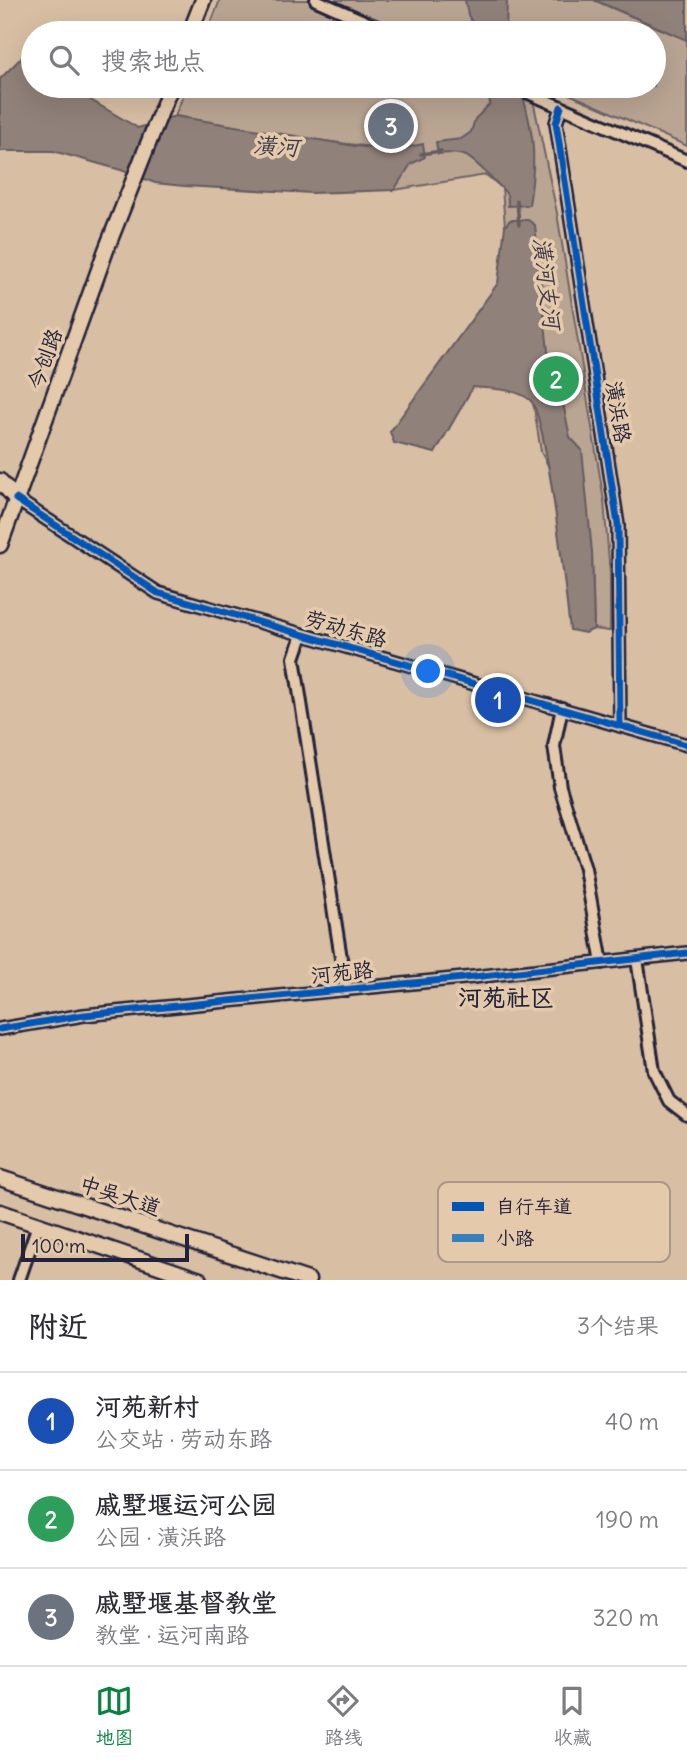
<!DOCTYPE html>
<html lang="zh">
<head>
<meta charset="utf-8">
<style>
	body { margin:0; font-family:Delius,"LXGW WenKai TC",sans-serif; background:#f7f7f7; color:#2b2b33 }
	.scale { position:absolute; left:21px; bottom:18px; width:168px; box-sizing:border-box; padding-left:7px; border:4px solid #22223b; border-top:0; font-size:19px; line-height:24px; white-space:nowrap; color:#22223b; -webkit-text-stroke:5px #e4c9ab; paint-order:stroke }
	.you { position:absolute; left:429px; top:672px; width:24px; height:24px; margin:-18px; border:5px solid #fff; border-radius:50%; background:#1a73e8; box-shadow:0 0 0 10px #1a73e833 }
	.badge { display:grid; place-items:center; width:46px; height:46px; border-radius:50%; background:#0b8043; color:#fff; font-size:23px; font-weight:700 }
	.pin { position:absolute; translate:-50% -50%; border:4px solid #fff; box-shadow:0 2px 7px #0006 }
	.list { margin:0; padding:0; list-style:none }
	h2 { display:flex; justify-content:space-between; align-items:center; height:91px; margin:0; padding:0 28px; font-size:30px }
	h2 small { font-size:23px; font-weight:400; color:#7c7c81 }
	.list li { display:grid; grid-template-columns:46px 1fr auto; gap:21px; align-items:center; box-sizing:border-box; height:98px; padding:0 28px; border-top:2px solid #e1e1e2 }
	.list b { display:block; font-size:26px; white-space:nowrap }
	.list p { margin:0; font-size:23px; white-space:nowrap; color:#7c7c81 }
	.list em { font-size:23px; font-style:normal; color:#7c7c81 }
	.icon { flex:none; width:38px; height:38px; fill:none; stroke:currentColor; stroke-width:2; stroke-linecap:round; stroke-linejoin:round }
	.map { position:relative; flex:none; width:687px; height:1280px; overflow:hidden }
	.search { position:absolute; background:#fff; box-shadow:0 7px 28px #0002; left:21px; right:21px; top:21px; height:77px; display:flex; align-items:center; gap:18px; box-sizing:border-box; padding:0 24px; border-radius:38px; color:#7c7c81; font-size:26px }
	.sheet { height:385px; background:#fff }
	nav { display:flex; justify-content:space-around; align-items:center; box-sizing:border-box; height:98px; border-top:2px solid #e1e1e2; background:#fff; font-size:19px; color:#7c7c81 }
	nav a { display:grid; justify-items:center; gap:4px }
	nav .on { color:#0b8043 }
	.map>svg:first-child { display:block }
</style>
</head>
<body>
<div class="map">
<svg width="687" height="1280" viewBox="0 0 687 1280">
	<rect width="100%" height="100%" fill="#d8bfa4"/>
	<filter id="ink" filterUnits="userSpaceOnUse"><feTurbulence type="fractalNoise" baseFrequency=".0143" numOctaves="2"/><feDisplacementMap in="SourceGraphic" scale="14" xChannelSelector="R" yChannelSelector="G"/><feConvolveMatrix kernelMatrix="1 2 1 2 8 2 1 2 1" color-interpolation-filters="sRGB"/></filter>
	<g filter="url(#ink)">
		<path fill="#baa593" stroke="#6e6467" stroke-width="2" d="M220 0H594L687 40V146L551 86H654V33H207Z
			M187 86H530L557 213 604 501 610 573V631L594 629 592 552 541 452 505 226 502 188 486 175 394 190 396 150 308 139 175 116Z"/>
		<path fill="#90817a" stroke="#645b61" stroke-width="2" d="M465 0H507L506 33H478L468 15Z
			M594 0H687V40Z
			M21 58 33 65V86H67L138 128 175 116 355 146 396 150 423 144 425 157 411 164 394 190 312 193 184 186 155 183 121 170 53 151H0V79Z
			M488 86H520C534 133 537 156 529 205L508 206C508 202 508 198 507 195 505 190 472 158 466 156 458 153 447 153 438 154L436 142 461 139 471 132 475 119 490 104Z
			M510 220H528L535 225 550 371 561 394 570 437 582 450 592 552 594 629 585 633 570 630C566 598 547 413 530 400 516 388 490 389 473 387L435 453 394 443 390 432 498 283 505 226Z"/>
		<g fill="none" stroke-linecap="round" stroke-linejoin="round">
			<path stroke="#645b61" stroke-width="3.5" d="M421 154 441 151
				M517 201 519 225"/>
			<g stroke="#22223b" stroke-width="16">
				<path id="minor" d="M316 0 391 33
					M478 33H480
					M512 86 687 161
					M561 107 556 123 618 525 620 726
					M16 499 158 593 687 745
					M302 635 294 658 346 990
					M562 708 554 746 560 787 585 869 602 963
					M637 959 654 1071 669 1101 687 1115
					M0 1029 84 1015 474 977 687 953
					M19 1280 38 1225"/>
			</g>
			<g stroke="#22223b" stroke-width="19">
				<path id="major" d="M190 33 203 0
					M0 481 16 499
					M0 545 106 250 171 86
					M0 1178 308 1280
					M0 1212 200 1280"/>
			</g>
			<use href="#minor" stroke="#e4c9ab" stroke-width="10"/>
			<use href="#major" stroke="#e4c9ab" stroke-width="14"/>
			<path stroke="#3680bd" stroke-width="5" stroke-dasharray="10 5" stroke-linecap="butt" d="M478 33H480"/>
			<g stroke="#e4c9ab" stroke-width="11">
				<path id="cycleway" d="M561 107 556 123 618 525 620 726
					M16 499 158 593 687 745
					M0 1029 84 1015 474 977 687 953"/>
			</g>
			<use href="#cycleway" stroke="#0057b8" stroke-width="7"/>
		</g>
	</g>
	<g text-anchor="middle" stroke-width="7" stroke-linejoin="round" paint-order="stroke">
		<g font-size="21" fill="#22223b" stroke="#e4c9ab">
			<text transform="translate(45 359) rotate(-70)" y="7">今创路</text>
			<text transform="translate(618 412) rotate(81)" y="7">潢浜路</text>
			<text transform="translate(346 629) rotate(16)" y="7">劳动东路</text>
			<text transform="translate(342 973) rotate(-6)" y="7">河苑路</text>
			<text transform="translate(120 1196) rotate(18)" y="7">中吴大道</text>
		</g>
		<g font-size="23" font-style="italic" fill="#3e3a4b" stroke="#e4c9ab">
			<text transform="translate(276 146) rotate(4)" y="8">潢河</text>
			<text transform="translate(547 283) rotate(83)" y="8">潢河支河</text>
		</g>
		<g font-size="24" font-weight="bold" fill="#22223b" stroke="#e4c9ab">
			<text x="506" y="1006">河苑社区</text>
		</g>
	</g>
	<rect x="438" y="1182" width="232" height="80" rx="10" fill="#e4c9ab" stroke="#aa9789" stroke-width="2"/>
	<rect x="452" y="1202" width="32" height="9" fill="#0057b8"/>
	<rect x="452" y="1234" width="32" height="8" fill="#3680bd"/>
	<g font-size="19" fill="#22223b">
		<text x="496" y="1213">自行车道</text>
		<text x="496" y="1245">小路</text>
	</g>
</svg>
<div class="scale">100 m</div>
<div class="you"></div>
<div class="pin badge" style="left:498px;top:700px;background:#1a4fb4">1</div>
<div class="pin badge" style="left:556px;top:379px;background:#2e9e5b">2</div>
<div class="pin badge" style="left:391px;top:126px;background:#6b7280">3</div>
<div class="search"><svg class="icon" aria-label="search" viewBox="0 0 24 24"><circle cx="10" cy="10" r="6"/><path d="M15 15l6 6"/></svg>搜索地点</div>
</div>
<section class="sheet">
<h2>附近<small>3个结果</small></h2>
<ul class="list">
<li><span class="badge" style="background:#1a4fb4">1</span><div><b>河苑新村</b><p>公交站 · 劳动东路</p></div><em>40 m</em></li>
<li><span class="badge" style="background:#2e9e5b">2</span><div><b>戚墅堰运河公园</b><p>公园 · 潢浜路</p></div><em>190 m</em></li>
<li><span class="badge" style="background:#6b7280">3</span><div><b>戚墅堰基督教堂</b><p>教堂 · 运河南路</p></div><em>320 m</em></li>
</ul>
</section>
<nav>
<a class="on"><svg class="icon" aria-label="map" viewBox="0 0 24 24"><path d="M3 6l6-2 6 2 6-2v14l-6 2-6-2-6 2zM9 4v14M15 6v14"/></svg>地图</a>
<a><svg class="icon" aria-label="directions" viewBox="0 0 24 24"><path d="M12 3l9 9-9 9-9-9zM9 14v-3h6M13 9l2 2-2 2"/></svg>路线</a>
<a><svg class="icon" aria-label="saved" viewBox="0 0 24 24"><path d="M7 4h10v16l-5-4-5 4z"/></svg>收藏</a>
</nav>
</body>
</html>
